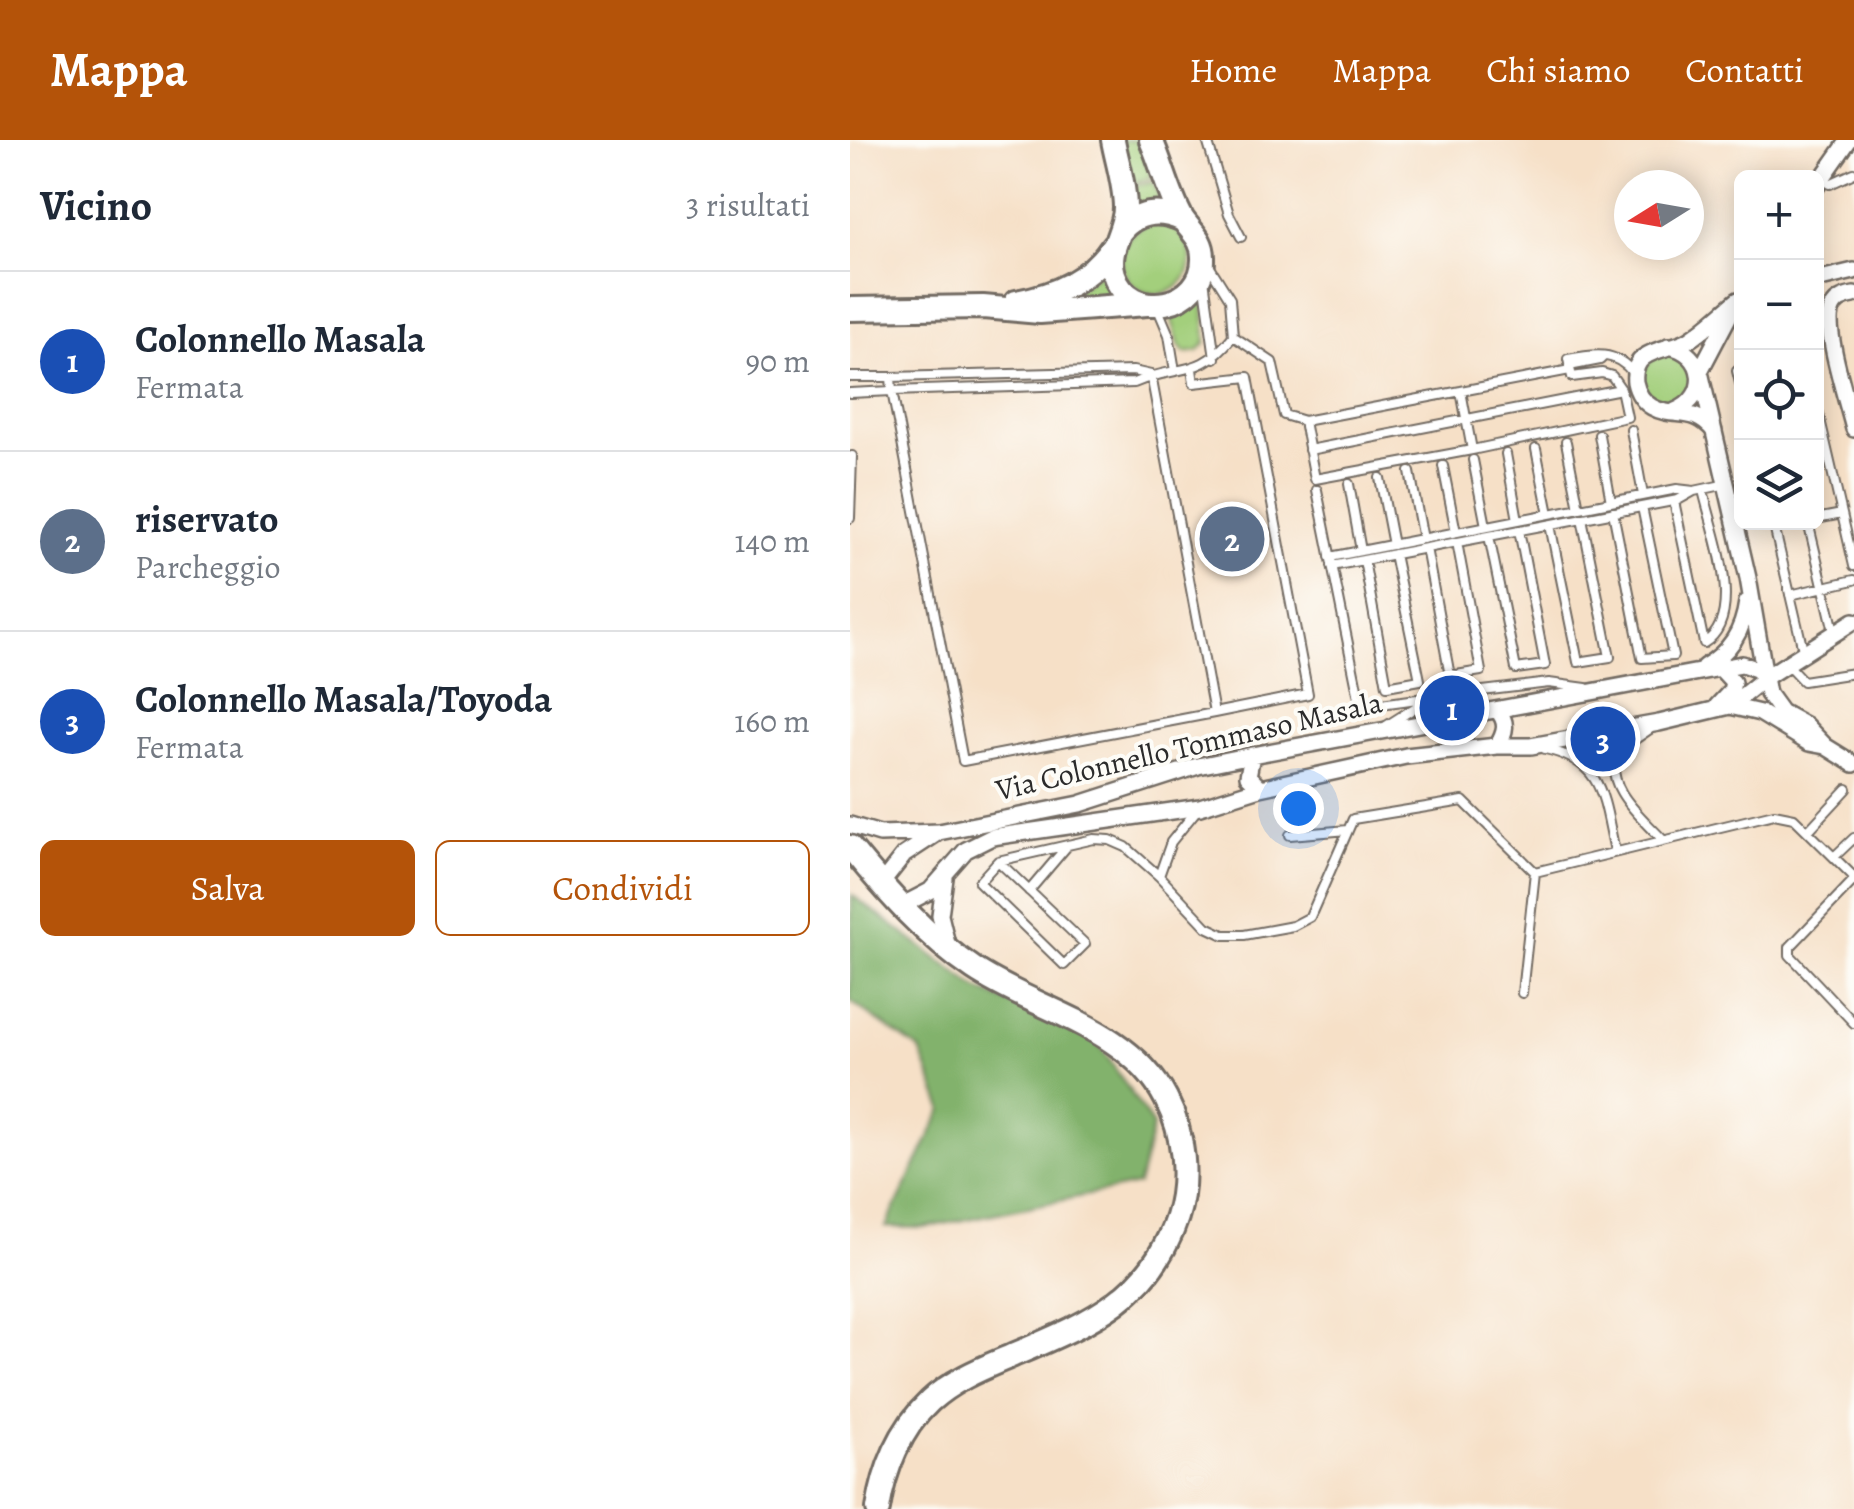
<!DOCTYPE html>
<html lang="it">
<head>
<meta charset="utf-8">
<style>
	body { margin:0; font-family:Alegreya,serif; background:#f2f2f3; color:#1f2937 }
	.controls { position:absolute; right:30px; top:30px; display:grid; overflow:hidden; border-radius:15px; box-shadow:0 5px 25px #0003 }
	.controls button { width:90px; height:90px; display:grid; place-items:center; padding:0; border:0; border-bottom:2px solid #e0e1e3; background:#fff; color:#1f2937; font:50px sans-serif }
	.compass { position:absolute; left:764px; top:30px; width:90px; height:90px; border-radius:50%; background:#fff; box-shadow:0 5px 25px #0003; rotate:259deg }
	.you { position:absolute; left:448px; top:668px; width:35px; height:35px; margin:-25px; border:8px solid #fff; border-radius:50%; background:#1a73e8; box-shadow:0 0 0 15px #1a73e833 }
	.badge { display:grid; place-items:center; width:65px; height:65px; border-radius:50%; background:#b45309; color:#fff; font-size:32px; font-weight:700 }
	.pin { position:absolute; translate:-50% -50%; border:5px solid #fff; box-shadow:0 2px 10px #0006 }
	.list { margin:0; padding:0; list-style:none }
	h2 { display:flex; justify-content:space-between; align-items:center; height:130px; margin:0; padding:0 40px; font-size:42px }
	h2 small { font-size:32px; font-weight:400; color:#747a83 }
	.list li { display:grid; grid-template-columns:65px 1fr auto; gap:30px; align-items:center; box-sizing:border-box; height:180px; padding:0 40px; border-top:2px solid #e0e1e3 }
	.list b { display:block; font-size:38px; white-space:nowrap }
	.list p { margin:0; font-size:32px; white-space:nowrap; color:#747a83 }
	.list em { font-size:32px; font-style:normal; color:#747a83 }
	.actions { display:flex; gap:20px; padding:30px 40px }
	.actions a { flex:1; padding:22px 0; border:2px solid #b45309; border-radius:15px; text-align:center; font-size:35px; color:#b45309 }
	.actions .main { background:#b45309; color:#fff }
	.icon { flex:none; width:55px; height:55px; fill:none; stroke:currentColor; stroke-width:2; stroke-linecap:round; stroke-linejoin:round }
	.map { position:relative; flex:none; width:1004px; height:1369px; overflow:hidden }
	header { display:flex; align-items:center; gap:60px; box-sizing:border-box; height:140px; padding:0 50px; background:#b45309; color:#fff }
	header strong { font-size:48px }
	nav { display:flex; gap:55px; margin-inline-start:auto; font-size:35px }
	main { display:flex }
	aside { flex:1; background:#fff }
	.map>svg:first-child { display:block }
</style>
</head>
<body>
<header>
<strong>Mappa</strong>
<nav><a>Home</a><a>Mappa</a><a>Chi siamo</a><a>Contatti</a></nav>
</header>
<main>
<aside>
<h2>Vicino<small>3 risultati</small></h2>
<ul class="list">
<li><span class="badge" style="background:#1a4fb4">1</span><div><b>Colonnello Masala</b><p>Fermata</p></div><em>90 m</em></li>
<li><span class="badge" style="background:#5c6f8a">2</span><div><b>riservato</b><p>Parcheggio</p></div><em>140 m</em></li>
<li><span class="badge" style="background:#1a4fb4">3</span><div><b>Colonnello Masala/Toyoda</b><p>Fermata</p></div><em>160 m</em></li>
</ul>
<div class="actions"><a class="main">Salva</a><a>Condividi</a></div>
</aside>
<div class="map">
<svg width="1004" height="1369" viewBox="0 0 1004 1369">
	<rect width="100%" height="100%" fill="#fdfcf7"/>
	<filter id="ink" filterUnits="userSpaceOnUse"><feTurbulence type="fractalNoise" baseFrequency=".01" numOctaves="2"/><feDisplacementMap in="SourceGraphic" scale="20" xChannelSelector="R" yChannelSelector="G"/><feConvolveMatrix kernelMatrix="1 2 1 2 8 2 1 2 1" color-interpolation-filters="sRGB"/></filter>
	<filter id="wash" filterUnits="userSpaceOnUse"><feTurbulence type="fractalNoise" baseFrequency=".0048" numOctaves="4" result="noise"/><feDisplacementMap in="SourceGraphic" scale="40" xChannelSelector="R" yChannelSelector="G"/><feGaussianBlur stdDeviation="2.25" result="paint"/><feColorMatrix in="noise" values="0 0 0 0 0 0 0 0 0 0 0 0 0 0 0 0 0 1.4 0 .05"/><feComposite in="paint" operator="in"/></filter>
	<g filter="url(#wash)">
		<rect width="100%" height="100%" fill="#f6e0c7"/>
		<path fill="#a3cf7c" stroke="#677d54" stroke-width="2.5" d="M268 0H289L302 38 277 44Z
			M304 42 312 65 284 69 278 47Z
			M271 119a35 35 0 1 1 70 0a35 35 0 1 1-70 0Z
			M249 133 265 157 214 159Z
			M353 152 356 202 348 211 335 213 329 206 321 176 338 167Z
			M792 239a25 25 0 1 1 50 0a25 25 0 1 1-50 0Z"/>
		<path fill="#82b26c" stroke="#566e4c" stroke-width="2.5" d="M2 755 128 849 247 901 303 986 288 1045 73 1088 36 1087 93 969 70 910 0 861Z"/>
	</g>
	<g filter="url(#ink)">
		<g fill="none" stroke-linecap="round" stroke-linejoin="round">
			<g stroke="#726a62" stroke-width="12">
				<path id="lane" d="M357 0 379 74 391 97
					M973 39 980 44 1004 33
					M354 139 365 218
					M308 169 319 195 325 231
					M383 196 422 222 434 275 454 281
					M719 226 750 220 754 216
					M892 227 887 231 892 251
					M720 230 611 251 622 310 777 277 771 249 762 236 752 233 722 237 718 219C743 214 766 210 783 233
					M301 235 364 573 458 554 398 237 344 243 342 229
					M301 235 283 231 41 237 42 251 284 243C329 223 348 240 383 196L380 159 358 124
					M0 237H41
					M611 251 454 281 465 339 622 310
					M0 253 42 251 113 621 364 573
					M966 262 992 374 966 379
					M781 290 793 355
					M749 295 761 362
					M716 302 729 368
					M686 309 699 374
					M459 310 771 249
					M656 314 668 380
					M623 320 636 386
					M593 326 606 392
					M560 332 573 399
					M530 338 543 405
					M499 344 511 411
					M467 350 510 563 516 566 582 557 536 586
					M824 361 854 503C897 477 862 390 853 350
					M763 372 792 518 823 516 792 367
					M992 374 1004 426
					M0 378 2 316
					M923 382 954 514
					M958 382 984 491
					M700 385 728 522 760 517 732 378
					M924 389 952 382
					M639 396 666 529 695 525 669 390
					M576 408 600 536 631 531 607 402
					M480 417 827 349 844 351
					M514 420 537 546 570 540 544 414
					M482 426 828 360 844 351 877 344
					M940 455 1004 440
					M938 525 953 541 1004 533
					M582 557 699 543 736 548
					M800 589 768 611C751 646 792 677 813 700
					M695 609C755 622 753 659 765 711
					M958 691 997 649
					M440 695 498 690
					M984 717 1004 698
					M148 721 235 804 214 825 129 742 148 721 244 699 260 700 276 707 309 736 357 787 374 795H394L443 786 460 777 503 679 613 661 685 732 924 674 944 678 1004 737
					M309 736 321 702 346 671
					M1004 740 940 807V815L1004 883
					M179 751 218 705
					M672 853 685 732"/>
			</g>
			<g stroke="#726a62" stroke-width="20">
				<path id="street" d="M966 47 999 0
					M966 140 1004 131
					M1004 155C993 157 984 160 981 172 975 194 998 264 1004 289
					M818 206C856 212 861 257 825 271
					M850 231 881 172
					M851 236 898 438 918 554 931 572 955 585 975 606 1004 624
					M864 291C843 265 825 280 802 267 793 262 787 252 785 242 781 206 820 212 840 199 857 188 872 173 888 160
					M854 527C880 512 893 492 897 462
					M867 566 881 551 883 542 869 527
					M880 566 910 573 959 603 975 606
					M647 570C658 582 656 592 647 606
					M402 615 398 636 410 648
					M0 685 30 694 89 692 230 664 348 626 402 615 892 524 906 529 916 537
					M95 738 90 775 98 808
					M31 744 54 715 89 692
					M53 765 80 751 116 710 142 697 350 667 410 648 556 616 647 606H681L809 583 880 566 916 537 1004 481"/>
			</g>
			<g stroke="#726a62" stroke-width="28">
				<path id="secondary" d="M263 0C267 22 275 45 275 68 275 92 256 109 264 134 280 183 355 168 353 117 353 99 341 92 332 78 319 55 312 25 301 0
					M270 92C287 71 309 69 333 80
					M166 162C206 155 240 140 263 105
					M0 169 133 167 190 172 297 164
					M0 707C36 751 76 797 124 829 187 871 279 887 316 959 334 994 339 1039 327 1077 300 1161 233 1185 159 1217 131 1229 103 1240 80 1261 50 1289 34 1330 28 1369"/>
			</g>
			<use href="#lane" stroke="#fff" stroke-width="8"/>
			<use href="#street" stroke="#fff" stroke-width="15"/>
			<use href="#secondary" stroke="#fff" stroke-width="22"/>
		</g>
	</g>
	<g text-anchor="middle" stroke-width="8" stroke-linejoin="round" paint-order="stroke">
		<g font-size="30" fill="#2b2b2b" stroke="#fdfcf7">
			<text transform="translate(339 606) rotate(-13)" y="10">Via Colonnello Tommaso Masala</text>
		</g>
	</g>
</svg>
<div class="controls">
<button>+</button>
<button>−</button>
<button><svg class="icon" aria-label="locate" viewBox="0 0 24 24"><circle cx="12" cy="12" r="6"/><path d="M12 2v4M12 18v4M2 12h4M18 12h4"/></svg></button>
<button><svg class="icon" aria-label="layers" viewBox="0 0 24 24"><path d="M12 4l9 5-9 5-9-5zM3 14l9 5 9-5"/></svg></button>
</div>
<svg class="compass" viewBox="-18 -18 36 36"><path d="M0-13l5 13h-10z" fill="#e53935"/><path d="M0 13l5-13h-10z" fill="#747a83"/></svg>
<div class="you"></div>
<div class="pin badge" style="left:602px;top:568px;background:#1a4fb4">1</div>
<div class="pin badge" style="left:382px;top:399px;background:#5c6f8a">2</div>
<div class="pin badge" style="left:753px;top:599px;background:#1a4fb4">3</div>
</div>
</main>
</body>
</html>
